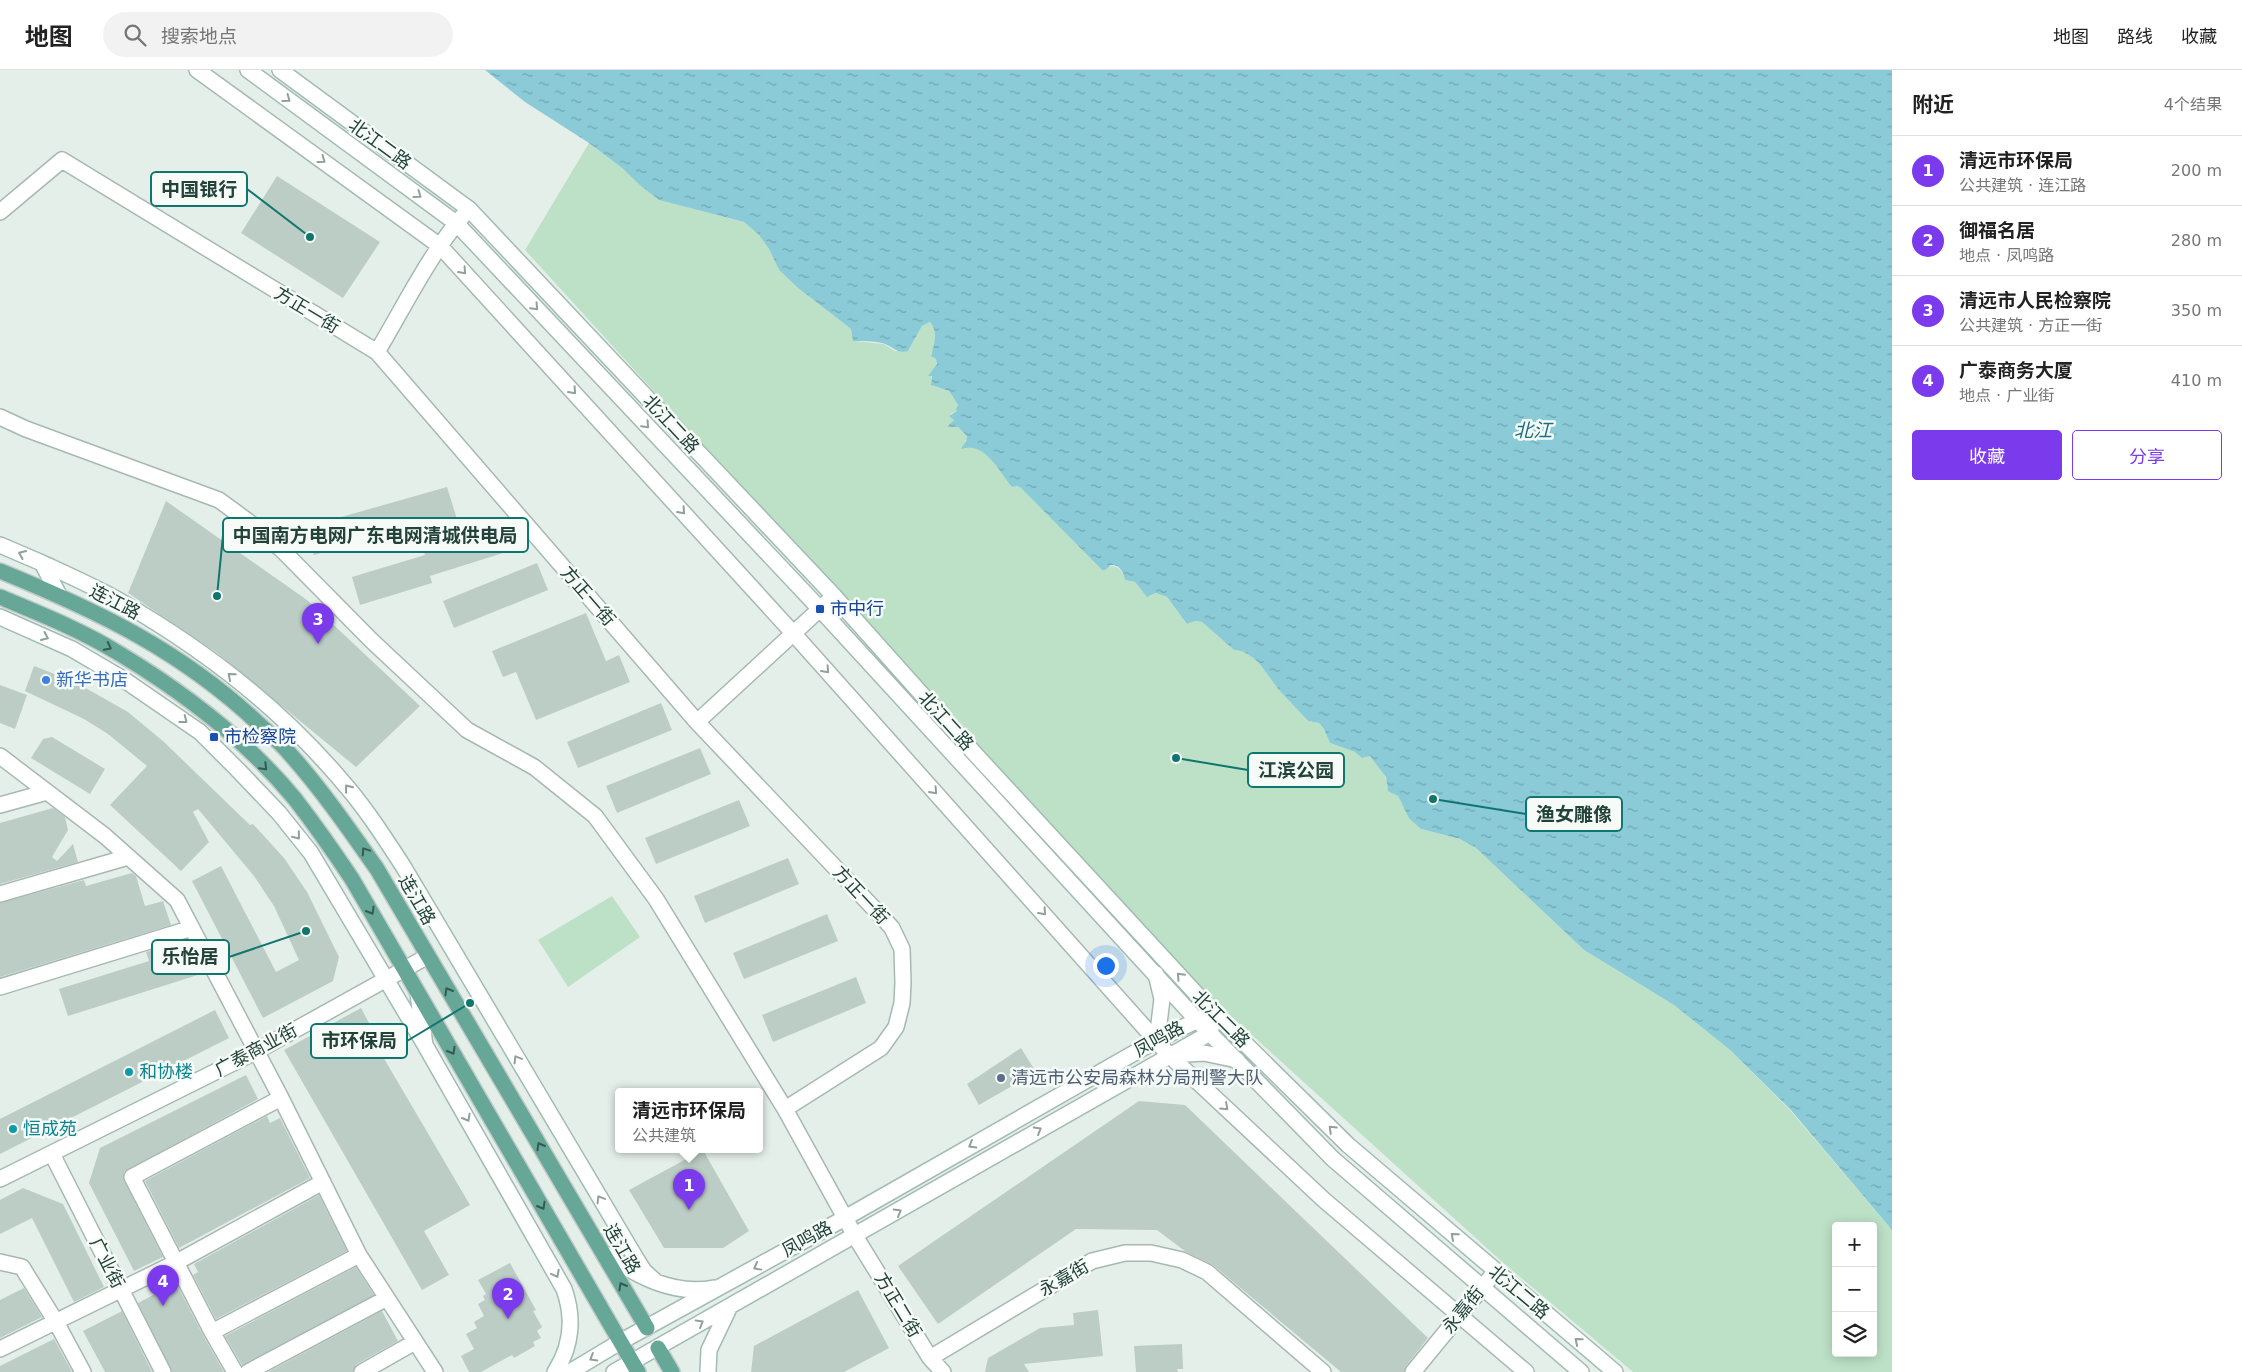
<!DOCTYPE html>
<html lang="zh">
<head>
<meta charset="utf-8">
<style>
	body { margin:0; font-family:"DejaVu Sans","Noto Sans SC",sans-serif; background:#f2f2f2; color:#222 }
	.controls { position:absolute; right:15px; bottom:15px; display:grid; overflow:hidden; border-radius:5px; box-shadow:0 2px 12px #0003 }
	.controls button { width:45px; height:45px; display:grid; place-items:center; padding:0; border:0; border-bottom:1px solid #e0e0e0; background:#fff; color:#222; font:25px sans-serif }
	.you { position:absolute; left:1105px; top:895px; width:18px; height:18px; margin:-12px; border:4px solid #fff; border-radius:50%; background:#1a73e8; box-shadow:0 0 0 8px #1a73e833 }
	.badge { display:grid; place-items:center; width:32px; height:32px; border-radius:50%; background:#7c3aed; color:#fff; font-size:16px; font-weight:700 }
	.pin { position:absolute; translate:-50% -41px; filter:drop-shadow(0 1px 2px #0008) }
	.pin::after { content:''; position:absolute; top:26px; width:18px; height:15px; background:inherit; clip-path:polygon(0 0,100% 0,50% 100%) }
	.popup { position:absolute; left:615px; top:1018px; width:148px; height:65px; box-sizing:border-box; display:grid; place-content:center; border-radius:5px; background:#fff; filter:drop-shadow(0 1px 4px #0005); font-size:16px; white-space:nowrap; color:#767676 }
	.popup b { font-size:19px; color:#222 }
	.popup::after { content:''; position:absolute; left:50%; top:100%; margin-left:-10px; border:10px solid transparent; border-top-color:#fff }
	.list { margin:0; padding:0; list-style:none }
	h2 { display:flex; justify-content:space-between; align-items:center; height:65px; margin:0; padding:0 20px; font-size:21px }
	h2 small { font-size:16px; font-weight:400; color:#767676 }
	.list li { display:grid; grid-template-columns:32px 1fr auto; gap:15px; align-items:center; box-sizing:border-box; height:70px; padding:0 20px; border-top:1px solid #e0e0e0 }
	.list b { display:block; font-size:19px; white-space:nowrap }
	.list p { margin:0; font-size:16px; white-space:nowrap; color:#767676 }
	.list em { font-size:16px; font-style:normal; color:#767676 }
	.actions { display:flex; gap:10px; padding:15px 20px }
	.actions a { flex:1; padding:11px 0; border:1px solid #7c3aed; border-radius:5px; text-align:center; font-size:18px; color:#7c3aed }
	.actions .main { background:#7c3aed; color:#fff }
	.icon { flex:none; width:28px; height:28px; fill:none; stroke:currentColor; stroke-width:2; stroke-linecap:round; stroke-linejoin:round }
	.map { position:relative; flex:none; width:1892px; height:1302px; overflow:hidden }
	header { display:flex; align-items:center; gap:30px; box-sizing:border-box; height:70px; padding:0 25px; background:#fff; border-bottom:1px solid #e0e0e0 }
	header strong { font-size:24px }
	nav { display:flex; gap:28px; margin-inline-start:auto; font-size:18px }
	.search { width:350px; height:45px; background:#f2f2f2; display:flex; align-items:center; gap:12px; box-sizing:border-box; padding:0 18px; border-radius:28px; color:#767676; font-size:19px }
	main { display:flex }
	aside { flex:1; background:#fff }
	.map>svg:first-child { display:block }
</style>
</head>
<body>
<header>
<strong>地图</strong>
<div class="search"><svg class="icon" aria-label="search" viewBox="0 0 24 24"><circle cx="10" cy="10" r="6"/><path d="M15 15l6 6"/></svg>搜索地点</div>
<nav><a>地图</a><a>路线</a><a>收藏</a></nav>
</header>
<main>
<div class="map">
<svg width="1892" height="1302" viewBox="0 0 1892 1302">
	<defs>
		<pattern id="water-ripples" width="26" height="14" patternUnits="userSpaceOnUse" patternTransform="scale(1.25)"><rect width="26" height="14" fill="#8acbd7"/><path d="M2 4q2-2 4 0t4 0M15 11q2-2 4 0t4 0" fill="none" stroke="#70a6af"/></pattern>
	</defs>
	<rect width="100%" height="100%" fill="#e5efea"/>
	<path fill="#bce1c6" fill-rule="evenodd" d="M589 73 622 98 659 130 744 152 759 165 769 179 779 200 798 218 851 259 854 271 884 274 895 281H908L922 256 930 252C938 261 936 273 931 284L937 290C937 300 927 306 933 316L949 321 958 335 957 341 950 344 954 350 948 357H958L967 366 963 378C987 373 999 401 1012 417L1017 416 1021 418 1102 500C1115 492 1121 497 1125 510L1135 512 1142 521 1150 526 1156 523 1167 527 1187 554 1195 551 1202 552 1234 580 1242 581 1252 587 1259 593 1278 619 1308 651 1319 653 1324 659 1330 673 1355 682 1362 688 1370 686C1379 694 1388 705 1387 718L1398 726 1402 734 1421 759 1460 769 1476 778 1584 880 1674 935 1730 980 1789 1039 1892 1160V1302H1633L1500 1190 1190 909 525 180ZM1836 1156H1873V1283H1836Z
		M612 826 640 867 568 917 538 870Z"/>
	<path fill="url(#water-ripples)" d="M485 0H1892V1160L1790 1039 1730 980 1674 935 1584 880 1476 778 1460 769 1421 759 1409 748 1398 726 1388 721 1386 707 1370 686 1362 688 1355 682 1330 673 1324 659 1319 653 1308 651 1278 619 1259 593 1252 587 1242 581 1234 580 1202 552 1195 551 1187 554 1167 527 1156 523 1147 527 1135 512 1125 510C1123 503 1121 495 1111 495L1105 500H1102L1021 418 1017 416 1012 417C999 402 986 371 961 379L966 371 967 366 958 357H947L954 350 949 346 957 341 956 339 958 335 949 321 931 315 932 306H928L937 294 936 289 931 286C934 274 939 263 930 252L922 256 908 281C896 284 893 276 882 273 873 271 863 271 853 271L851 259 798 218 779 200 769 179 759 165 744 152 659 130 641 116 622 98 589 73 525 32Z"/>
	<path fill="#bccdc6" d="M277 106 380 172 343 228 241 163Z
		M447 417 462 465 494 455 503 483 430 506 432 513 360 535 352 507 425 485 416 456 314 485 306 457Z
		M166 431 307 530 420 636 356 697 216 582 128 523Z
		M537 493 548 520 454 558 443 531Z
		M586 543 606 591 619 585 630 612 536 650 516 602 503 607 492 581Z
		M34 596 75 612 128 642 164 672 250 755 253 754 284 788 307 822 339 887 333 911 263 948 192 811 221 796 276 902 299 890 274 836 254 806 198 739 193 742 209 772 181 801 110 735 147 696 108 664 84 649 25 621Z
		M0 615 27 625 15 659 0 653Z
		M661 633 672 660 578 698 567 672Z
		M52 667 105 699 90 724 31 688 43 669Z
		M700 678 711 704 617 743 606 716Z
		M739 730 750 756 656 794 645 768Z
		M53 738 65 747 68 760 52 787 57 791 73 774 78 792 0 814V753Z
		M788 788 799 814 705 853 694 826Z
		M132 803 136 806 145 836 163 831 171 855 0 907V833L84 810 86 816Z
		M827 844 838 871 744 909 733 883Z
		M176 873 179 881 191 877 201 904 68 946 59 919 149 891 146 882Z
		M856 907 866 933 773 972 762 945Z
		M361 938 376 966 372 968 470 1135 424 1161 449 1205 422 1220 284 980Z
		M215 940 229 968 0 1084V1049Z
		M1021 978 1036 1002 979 1035 967 1014Z
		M246 1005 258 1029 124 1102V1111L163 1187 134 1201 89 1113 100 1078Z
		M1139 1031 1185 1035 1428 1268 1406 1296 1404 1302H1341L1213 1195 1186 1182 1157 1160 1076 1159 938 1254 898 1196Z
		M267 1046 270 1053 280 1048 310 1108 179 1178 145 1111Z
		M703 1080 749 1161 723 1178H664L629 1120Z
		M23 1118 63 1134 104 1217 74 1232 32 1148 0 1164V1130Z
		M319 1125 347 1181 216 1249 193 1205 198 1202 194 1194Z
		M510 1193 536 1240 533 1241 542 1257 537 1261 541 1268 533 1272 535 1276 514 1288 512 1285 481 1302H469L461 1286 474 1279 466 1264 477 1258 474 1252 484 1246 478 1234 485 1230 483 1226 486 1224 478 1210Z
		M356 1197 374 1225 242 1295 225 1266Z
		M176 1213 204 1267 224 1302H172L138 1233Z
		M24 1218 42 1247 0 1268V1230Z
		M858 1220 889 1278 844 1302H751L754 1276Z
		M1098 1240 1103 1286 1024 1294 1029 1302H985L988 1288 1040 1258 1074 1255 1073 1243Z
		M122 1241 152 1302H105L83 1261Z
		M382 1241 398 1271 357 1294 353 1302H268Z
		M54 1269 72 1302H0V1296Z
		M1182 1274 1183 1299H1177L1178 1302H1136L1134 1276Z"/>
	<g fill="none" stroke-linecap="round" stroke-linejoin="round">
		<g stroke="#a7b8b2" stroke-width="18">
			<path id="minor" d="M197 0 440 176 793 563
				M0 142 62 90 377 282 697 652 883 848 892 858 902 879 903 913 902 933 896 957 881 978 785 1039
				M377 282C404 237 433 177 469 139
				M0 347 26 359 219 430 249 452 282 480 372 571 467 660 534 697 595 746 656 829 785 1039 855 1166 930 1288 943 1302
				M697 652 834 526
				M0 686 105 766 177 830 281 1028 359 1185 435 1302
				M0 735 47 722
				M0 824 128 787
				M0 917 192 858
				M281 1028 132 1107 212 1262 359 1185
				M52 1084 163 1302
				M0 1109 257 981 428 886
				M0 1192 22 1197 56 1252 83 1302
				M212 1262 235 1302
				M0 1279 175 1193 323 1112
				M930 1288 1092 1191 1125 1183H1151L1182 1190 1207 1202 1323 1302
				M248 1302 387 1228
				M362 1302 415 1272
				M1413 1302 1495 1202"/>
		</g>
		<g stroke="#a7b8b2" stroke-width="18">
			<path id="tertiary" d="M793 563 1169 985 1324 1130 1526 1302
				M1156 904 1162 929 1157 970
				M1170 985 1204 983 1237 990"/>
		</g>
		<g stroke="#a2bbb3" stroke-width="18">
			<path id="secondary" d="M248 0 456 153 820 539 1196 949 1333 1089 1581 1302
				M280 0 469 139 834 526 976 685 1214 943 1348 1075 1615 1302
				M0 475 42 493 59 525
				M42 493C68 505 95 517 120 531 202 578 280 638 341 710 365 737 384 767 403 796L637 1190 644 1201 656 1212
				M0 547 72 579 123 609 200 662 237 699 279 743 311 783 425 975
				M418 924 425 975 564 1219C574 1247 572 1276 555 1302
				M603 1183C636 1205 672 1226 714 1218
				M570 1302 620 1272 845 1148 1157 970 1206 946
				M614 1302 1210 963 1212 955
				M708 1302 709 1280 730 1236"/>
		</g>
		<g stroke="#c1cac8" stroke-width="18">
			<path id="primary" d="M0 501C98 541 182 581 260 655 270 664 281 673 290 684 322 720 349 759 377 799L647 1258
				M0 527C41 544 83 561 120 584 183 622 248 672 295 729 315 755 334 782 352 809L638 1302
				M658 1278 672 1302"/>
		</g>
		<use href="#minor" stroke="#fff" stroke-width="15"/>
		<use href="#tertiary" stroke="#fff" stroke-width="15"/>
		<use href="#secondary" stroke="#fff" stroke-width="15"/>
		<use href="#primary" stroke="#66a797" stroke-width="15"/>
	</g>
	<defs><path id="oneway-chevron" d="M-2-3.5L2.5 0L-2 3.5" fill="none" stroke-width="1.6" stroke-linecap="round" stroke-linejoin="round" transform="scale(1.25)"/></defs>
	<g stroke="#90a09c">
		<use href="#oneway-chevron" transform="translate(287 29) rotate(36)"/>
		<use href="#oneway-chevron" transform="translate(322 90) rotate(36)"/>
		<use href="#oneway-chevron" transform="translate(418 125) rotate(36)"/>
		<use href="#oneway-chevron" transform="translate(463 201) rotate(48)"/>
		<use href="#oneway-chevron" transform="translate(535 237) rotate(47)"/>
		<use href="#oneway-chevron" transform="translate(573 321) rotate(48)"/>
		<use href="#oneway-chevron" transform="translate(646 355) rotate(47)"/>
		<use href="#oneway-chevron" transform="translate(682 441) rotate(48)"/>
		<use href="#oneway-chevron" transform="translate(22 484) rotate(-156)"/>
		<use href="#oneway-chevron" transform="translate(45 567) rotate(24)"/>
		<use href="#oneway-chevron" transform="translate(826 600) rotate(48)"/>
		<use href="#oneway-chevron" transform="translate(231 606) rotate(-140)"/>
		<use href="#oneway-chevron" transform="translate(184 650) rotate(37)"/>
		<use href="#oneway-chevron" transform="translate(348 718) rotate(-128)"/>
		<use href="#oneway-chevron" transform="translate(934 721) rotate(48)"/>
		<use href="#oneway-chevron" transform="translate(297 766) rotate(51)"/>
		<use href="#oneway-chevron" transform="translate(1043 842) rotate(48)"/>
		<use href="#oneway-chevron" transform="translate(1180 906) rotate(-133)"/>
		<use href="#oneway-chevron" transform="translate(517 989) rotate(-121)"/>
		<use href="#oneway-chevron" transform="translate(1225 1037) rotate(43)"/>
		<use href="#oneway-chevron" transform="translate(467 1048) rotate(60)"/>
		<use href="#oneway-chevron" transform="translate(1332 1059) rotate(-136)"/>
		<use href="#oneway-chevron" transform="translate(1038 1060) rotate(-30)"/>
		<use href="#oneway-chevron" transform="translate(972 1075) rotate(150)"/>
		<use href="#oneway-chevron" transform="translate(600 1129) rotate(-121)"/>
		<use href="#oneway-chevron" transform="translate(898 1142) rotate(-30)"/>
		<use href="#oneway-chevron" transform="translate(1454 1166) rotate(-139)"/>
		<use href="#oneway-chevron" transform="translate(757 1197) rotate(151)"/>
		<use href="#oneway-chevron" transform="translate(556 1204) rotate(62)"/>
		<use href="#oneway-chevron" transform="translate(700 1253) rotate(-30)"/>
		<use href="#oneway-chevron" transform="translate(1578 1271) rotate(-140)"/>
		<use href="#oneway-chevron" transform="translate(593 1288) rotate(149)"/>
	</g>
	<g stroke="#335b51">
		<use href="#oneway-chevron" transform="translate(108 577) rotate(27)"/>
		<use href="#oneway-chevron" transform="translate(264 697) rotate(45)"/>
		<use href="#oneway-chevron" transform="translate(365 781) rotate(-124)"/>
		<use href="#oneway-chevron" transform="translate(371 841) rotate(60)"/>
		<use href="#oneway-chevron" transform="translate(448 921) rotate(-120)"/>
		<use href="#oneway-chevron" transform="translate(452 981) rotate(60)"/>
		<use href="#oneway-chevron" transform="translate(540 1076) rotate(-120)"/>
		<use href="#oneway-chevron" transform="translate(542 1136) rotate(60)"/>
		<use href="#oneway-chevron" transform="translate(622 1216) rotate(-120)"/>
	</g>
	<g fill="#1a4fb4" stroke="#f6fbf8" stroke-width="2">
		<rect x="815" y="534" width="10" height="10" rx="2.5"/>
		<rect x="209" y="662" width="10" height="10" rx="2.5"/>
	</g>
	<circle fill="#3f7fe0" stroke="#f6fbf8" stroke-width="2" cx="46" cy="610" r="5"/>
	<g fill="#0f9aa8" stroke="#f6fbf8" stroke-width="2">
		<circle cx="129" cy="1002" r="5"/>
		<circle cx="13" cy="1059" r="5"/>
	</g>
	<circle fill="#5c6f8a" stroke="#f6fbf8" stroke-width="2" cx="1001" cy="1008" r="5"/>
	<g text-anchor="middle" stroke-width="5" stroke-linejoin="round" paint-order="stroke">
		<g font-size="18" fill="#22423a" stroke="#f6fbf8">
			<text transform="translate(380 74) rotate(36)" y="6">北江二路</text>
			<text transform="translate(307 240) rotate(31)" y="6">方正一街</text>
			<text transform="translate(671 354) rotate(47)" y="6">北江二路</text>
			<text transform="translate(588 526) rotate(49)" y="6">方正一街</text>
			<text transform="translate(115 532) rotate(27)" y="6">连江路</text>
			<text transform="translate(946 651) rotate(48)" y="6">北江二路</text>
			<text transform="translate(861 825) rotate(47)" y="6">方正一街</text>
			<text transform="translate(417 830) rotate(60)" y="6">连江路</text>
			<text transform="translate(1221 949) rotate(45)" y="6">北江二路</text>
			<text transform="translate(1159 969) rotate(-29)" y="6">凤鸣路</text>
			<text transform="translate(256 980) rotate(-28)" y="6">广泰商业街</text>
			<text transform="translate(807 1169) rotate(-29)" y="6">凤鸣路</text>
			<text transform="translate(622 1179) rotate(60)" y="6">连江路</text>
			<text transform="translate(107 1193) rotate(63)" y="6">广业街</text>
			<text transform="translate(1064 1208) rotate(-30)" y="6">永嘉街</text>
			<text transform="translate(1519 1222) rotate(40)" y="6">北江二路</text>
			<text transform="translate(898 1235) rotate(59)" y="6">方正二街</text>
			<text transform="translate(1463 1240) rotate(-51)" y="6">永嘉街</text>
		</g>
		<g font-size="18" fill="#164399" stroke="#f6fbf8" text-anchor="start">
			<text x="830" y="545">市中行</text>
			<text x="224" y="673">市检察院</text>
		</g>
		<g font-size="18" fill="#366cbe" stroke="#f6fbf8" text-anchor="start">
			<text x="56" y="616">新华书店</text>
		</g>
		<g font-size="18" fill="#0d838f" stroke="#f6fbf8" text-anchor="start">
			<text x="139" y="1008">和协楼</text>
			<text x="23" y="1065">恒成苑</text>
		</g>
		<g font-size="18" fill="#4e5e75" stroke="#f6fbf8" text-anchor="start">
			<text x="1011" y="1014">清远市公安局森林分局刑警大队</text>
		</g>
		<g font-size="19" font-style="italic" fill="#177183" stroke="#f6fbf8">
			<text x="1533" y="367">北江</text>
		</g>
	</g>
	<path fill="none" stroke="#0f766e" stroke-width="2" d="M310 167L247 119M217 526L223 465M1176 688L1248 700M1433 729L1526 744M306 861L229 887M470 933L407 971"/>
	<g fill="#0f766e" stroke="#f6fbf8" stroke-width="2">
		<circle cx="310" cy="167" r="5"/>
		<circle cx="217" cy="526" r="5"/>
		<circle cx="1176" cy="688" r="5"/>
		<circle cx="1433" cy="729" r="5"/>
		<circle cx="306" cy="861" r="5"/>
		<circle cx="470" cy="933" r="5"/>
	</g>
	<g fill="#f6fbf8" stroke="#0f766e" stroke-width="2">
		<rect x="151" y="102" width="96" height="34" rx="5"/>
		<rect x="223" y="448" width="305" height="34" rx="5"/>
		<rect x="1248" y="683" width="96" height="34" rx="5"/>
		<rect x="1526" y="727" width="96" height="34" rx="5"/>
		<rect x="152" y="870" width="77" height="34" rx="5"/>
		<rect x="311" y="954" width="96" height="34" rx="5"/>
	</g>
	<g font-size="19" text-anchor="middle" font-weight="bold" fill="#22423a">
		<text x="199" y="126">中国银行</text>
		<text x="375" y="472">中国南方电网广东电网清城供电局</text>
		<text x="1296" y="707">江滨公园</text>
		<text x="1574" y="751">渔女雕像</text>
		<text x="190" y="893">乐怡居</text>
		<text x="359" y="977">市环保局</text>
	</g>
</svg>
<div class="controls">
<button>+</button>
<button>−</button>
<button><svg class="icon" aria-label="layers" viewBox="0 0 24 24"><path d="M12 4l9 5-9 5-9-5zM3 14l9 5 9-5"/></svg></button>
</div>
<div class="you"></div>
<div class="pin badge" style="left:689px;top:1140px">1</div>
<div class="popup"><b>清远市环保局</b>公共建筑</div>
<div class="pin badge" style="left:508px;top:1249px">2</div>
<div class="pin badge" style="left:318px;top:574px">3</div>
<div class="pin badge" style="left:163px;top:1236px">4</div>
</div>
<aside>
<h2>附近<small>4个结果</small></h2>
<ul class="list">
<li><span class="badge">1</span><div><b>清远市环保局</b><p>公共建筑 · 连江路</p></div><em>200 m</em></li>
<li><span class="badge">2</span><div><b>御福名居</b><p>地点 · 凤鸣路</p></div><em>280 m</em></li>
<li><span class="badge">3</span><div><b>清远市人民检察院</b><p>公共建筑 · 方正一街</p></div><em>350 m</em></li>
<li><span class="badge">4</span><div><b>广泰商务大厦</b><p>地点 · 广业街</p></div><em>410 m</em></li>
</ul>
<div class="actions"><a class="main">收藏</a><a>分享</a></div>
</aside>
</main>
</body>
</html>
